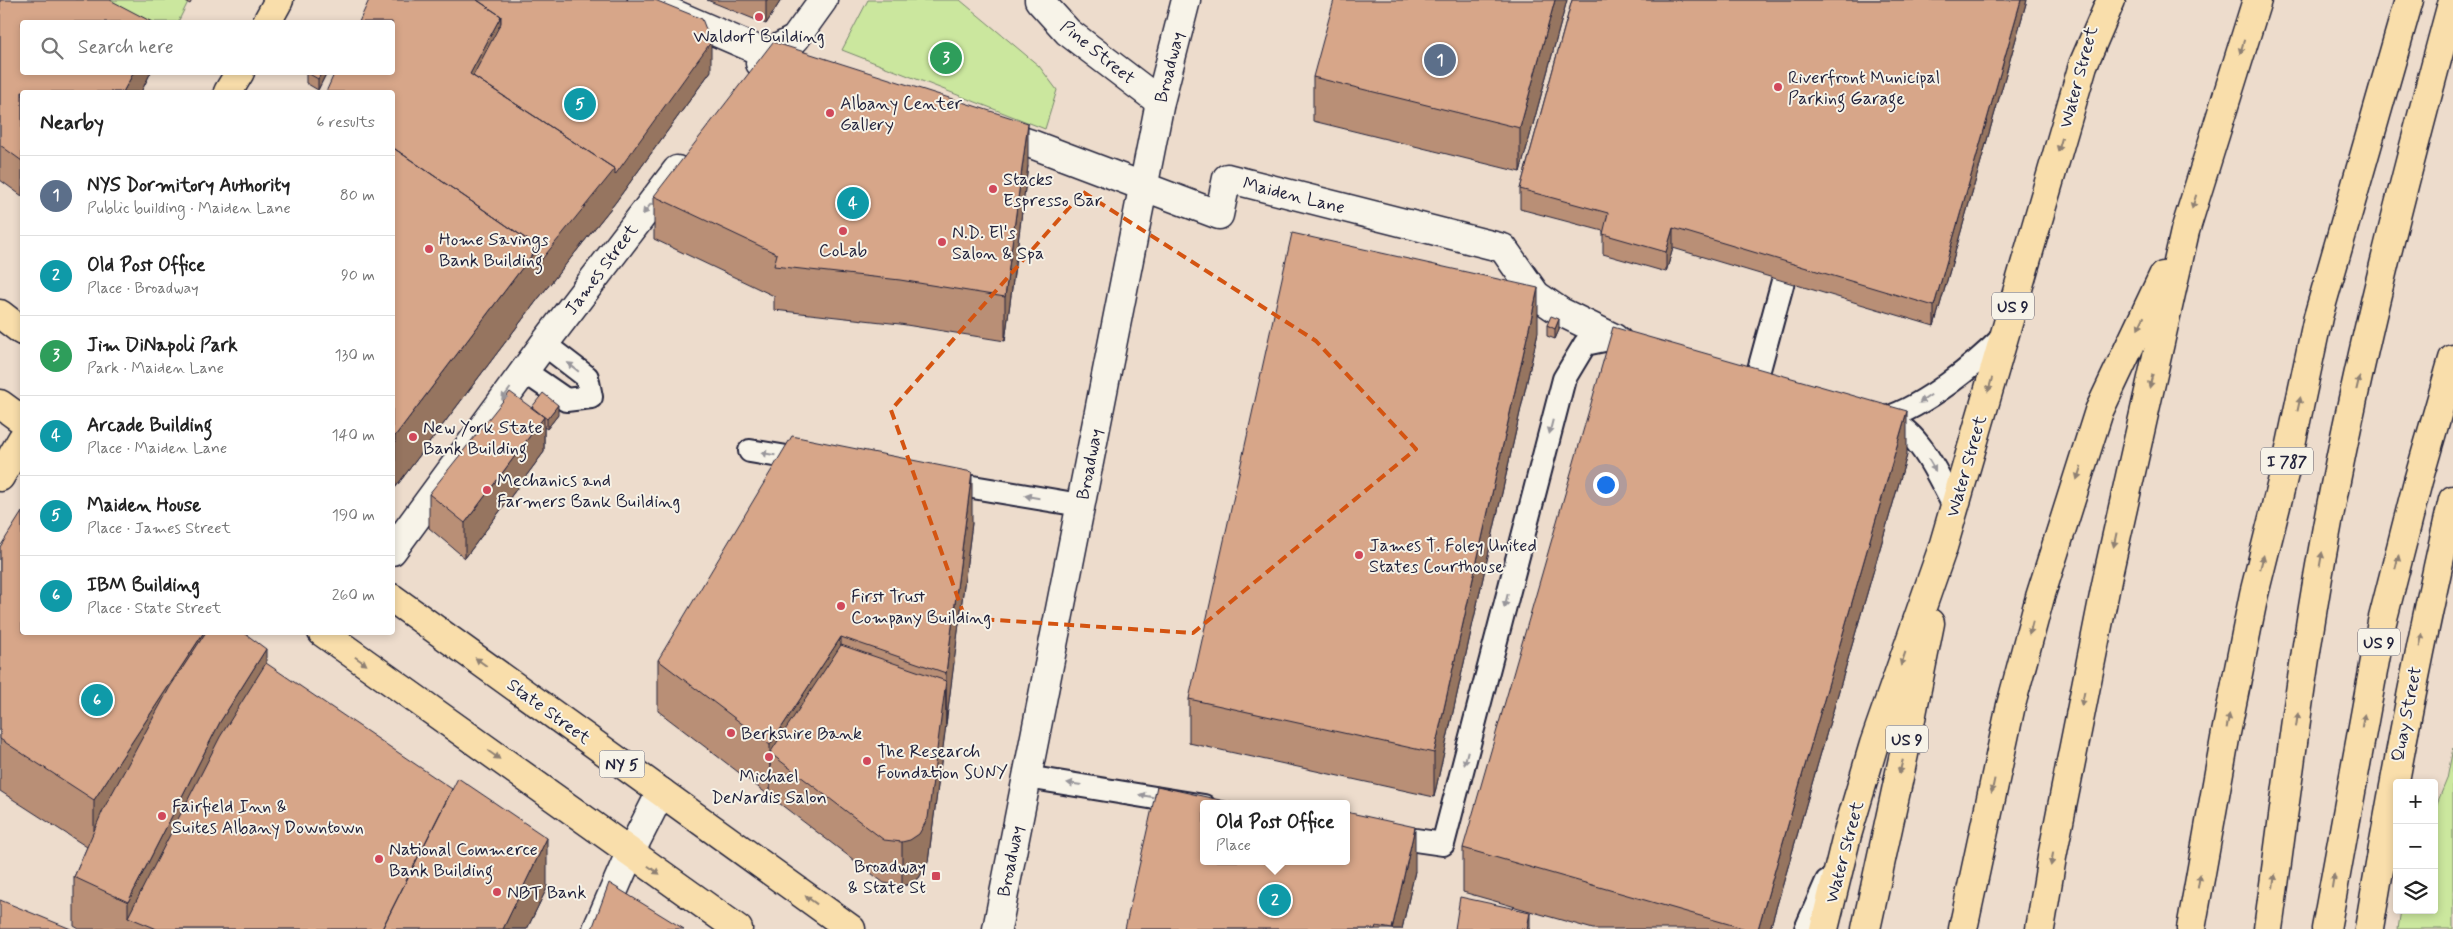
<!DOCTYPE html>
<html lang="en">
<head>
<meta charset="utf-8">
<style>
	body { margin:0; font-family:Mynerve,sans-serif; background:#f2f2f2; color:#222 }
	.controls { position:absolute; right:15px; bottom:15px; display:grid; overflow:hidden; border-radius:5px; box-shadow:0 2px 8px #0003 }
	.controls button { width:45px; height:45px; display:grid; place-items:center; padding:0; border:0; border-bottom:1px solid #e0e0e0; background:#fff; color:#222; font:25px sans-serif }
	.you { position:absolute; left:1605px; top:484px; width:18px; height:18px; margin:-12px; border:4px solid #fff; border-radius:50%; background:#1a73e8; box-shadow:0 0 0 8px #1a73e833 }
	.badge { display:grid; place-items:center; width:32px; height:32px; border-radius:50%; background:#1a73e8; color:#fff; font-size:16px; font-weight:700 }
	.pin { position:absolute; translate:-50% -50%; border:2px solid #fff; box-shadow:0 1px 5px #0006 }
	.popup { position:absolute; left:1200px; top:800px; width:150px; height:65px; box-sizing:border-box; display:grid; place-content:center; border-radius:5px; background:#fff; filter:drop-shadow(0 1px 4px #0005); font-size:16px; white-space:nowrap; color:#767676 }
	.popup b { font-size:19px; color:#222 }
	.popup::after { content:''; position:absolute; left:50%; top:100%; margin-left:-10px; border:10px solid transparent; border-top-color:#fff }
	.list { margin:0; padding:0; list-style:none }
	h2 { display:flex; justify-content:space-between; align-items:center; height:65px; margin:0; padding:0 20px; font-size:21px }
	h2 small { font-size:16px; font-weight:400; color:#767676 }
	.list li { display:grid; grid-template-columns:32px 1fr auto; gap:15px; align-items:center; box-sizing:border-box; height:80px; padding:0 20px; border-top:1px solid #e0e0e0 }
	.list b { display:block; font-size:19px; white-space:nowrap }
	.list p { margin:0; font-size:16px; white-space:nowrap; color:#767676 }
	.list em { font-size:16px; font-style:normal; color:#767676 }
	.icon { flex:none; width:28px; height:28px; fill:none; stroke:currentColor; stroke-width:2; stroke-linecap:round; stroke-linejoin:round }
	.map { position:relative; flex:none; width:2453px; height:929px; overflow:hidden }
	.search { position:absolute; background:#fff; box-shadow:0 2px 8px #0003; left:20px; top:20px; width:375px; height:55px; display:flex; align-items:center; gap:12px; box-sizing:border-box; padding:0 18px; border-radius:5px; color:#767676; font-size:19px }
	.panel { position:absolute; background:#fff; box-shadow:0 2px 8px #0003; left:20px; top:90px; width:375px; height:545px; border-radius:5px }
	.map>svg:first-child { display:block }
</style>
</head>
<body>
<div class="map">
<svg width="2453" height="929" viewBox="0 0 2453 929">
	<rect width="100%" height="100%" fill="#eddccc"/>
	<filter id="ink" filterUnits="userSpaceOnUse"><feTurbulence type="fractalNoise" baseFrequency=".02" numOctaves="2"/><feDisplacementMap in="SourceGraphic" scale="10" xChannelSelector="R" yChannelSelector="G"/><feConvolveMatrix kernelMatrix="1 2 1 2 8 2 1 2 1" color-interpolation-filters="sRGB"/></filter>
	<g filter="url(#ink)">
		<path fill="#cbe79e" stroke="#76846c" d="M75 0H189L178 22H115Z
			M868 0H960L1039 66 1057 90 1045 129 842 50Z
			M2453 748V929H2398L2401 910H2434V811L2447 779Z"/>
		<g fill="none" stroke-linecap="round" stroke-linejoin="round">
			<g stroke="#22223b" stroke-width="26">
				<path id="lane" d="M524 371 566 400 591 397 587 377 544 344
					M1751 399 1783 281
					M1881 417C1919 428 1937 474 1954 506
					M1886 418C1925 406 1975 365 2004 336
					M750 451 811 461
					M943 482 1080 505
					M1027 777 1204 806
					M1346 830 1443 844 1564 379 1585 344 1614 338 1620 339
					M1806 929 1827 881"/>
			</g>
			<g stroke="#22223b" stroke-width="31">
				<path id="street" d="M642 0 767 54 799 66
					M1039 0 1068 32 1160 102
					M760 63 767 54 795 39 823 0
					M992 131 1034 145 1219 215 1227 178 1503 248 1536 295 1561 312 1614 338
					M392 551 544 344 677 170
					M597 929 630 853 661 792"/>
			</g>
			<g stroke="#22223b" stroke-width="31">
				<path id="secondary" d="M997 929 1160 102 1186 0"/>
			</g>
			<g stroke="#22223b" stroke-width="31">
				<path id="primary" d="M267 22 279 0
					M228 92 240 72
					M0 314 22 331
					M0 404 22 420
					M0 477 22 439
					M392 598 851 929
					M322 632 738 929
					M1824 929 1847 835 1874 744 1943 547 2083 65 2111 0
					M1866 929 1904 754 1930 623
					M2326 929 2382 622 2418 481 2453 359
					M2369 929C2393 785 2420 642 2453 500"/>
			</g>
			<g stroke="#22223b" stroke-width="31">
				<path id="highway" d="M1963 929 2011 705 2040 597 2099 411 2163 276
					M2040 929 2052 857 2109 570 2185 231 2257 0
					M2191 929 2226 733 2254 594 2289 454 2318 317 2409 0
					M2268 929C2286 799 2301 667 2325 538 2358 357 2405 177 2453 0"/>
			</g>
			<use href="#lane" stroke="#f7f3e8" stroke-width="22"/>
			<use href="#street" stroke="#f7f3e8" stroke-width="28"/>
			<use href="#secondary" stroke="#f7f3e8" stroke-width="28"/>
			<use href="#primary" stroke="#f9deab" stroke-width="28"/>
			<use href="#highway" stroke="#f9deab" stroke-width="28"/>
		</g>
		<path fill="#b98f76" stroke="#22223b" d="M0 0 22 72H151L141 92H22V196L0 180Z
			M183 0H192L190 4Z
			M707 0H781L766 24Z
			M1567 0 1520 172 1313 121V77Z
			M1572 0H2027L1934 326 1673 248 1666 272 1603 254V231L1520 209V189Z
			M711 71 615 203 538 299 395 488 392 486V92Z
			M327 72 318 90 306 83V73Z
			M1028 166 1005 341 900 324 774 310V296L654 239V196Z
			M1547 325 1559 330 1555 339 1547 336Z
			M1538 332 1434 797 1189 743V699Z
			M532 407 558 415 547 429 544 427V452L465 558 429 528V494L532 408Z
			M1907 455 1770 929H1593L1463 892V848Z
			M972 523 928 862 919 878 910 884 902 886 884 883 658 711V660Z
			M0 547 266 664 547 888 527 929H79L74 926V877L87 847 0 791Z
			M1415 871 1402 929H1125Z"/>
		<path fill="#967460" stroke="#22223b" d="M766 0H781L766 24Z
			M1555 0H1567L1520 172V128Z
			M2021 0H2027L1934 326V306Z
			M501 16V51L481 88 470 74Z
			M711 42V71L615 203 538 299 395 488V436L538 247Z
			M134 72H151L141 92H123Z
			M322 72H327L318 90V79Z
			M1028 123V166L1005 341V297Z
			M1673 228V248L1666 272V252Z
			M1538 288V332L1434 797V753Z
			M1559 319V330L1555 339V329Z
			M558 405V415L547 429V419Z
			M1907 411V455L1770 929H1758Z
			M544 417V452L465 558V523Z
			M972 472V523L946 725V673Z
			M204 632H218L94 852V800Z
			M841 637V689L770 753V797V745Z
			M266 649V698L128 917V902L220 722Z
			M946 681V725L928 862 919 878 910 884 902 886V842Z
			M1415 827V871L1402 929H1392Z
			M547 838V888L527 929H503Z
			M1530 912V929H1527Z"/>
		<path fill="#d7a689" stroke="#22223b" d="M0 0H110L152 22H22V72H134L123 92H22V161L0 145Z
			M369 0H477L501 16 470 74 615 169 538 264V247L392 147V92H326L335 72H392V22H359Z
			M477 0H655L702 19 711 42 615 175V169L473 76 501 23V16Z
			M1334 0H1555L1520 128 1313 77Z
			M1572 0H2021L1934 306 1673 228 1666 252 1603 234 1608 213 1520 189Z
			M773 42 1028 123 1005 297 900 280 774 266 777 254 654 196Z
			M306 72H322L318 79Z
			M392 147 538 247 395 436 392 434Z
			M1292 233 1538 288 1434 753 1189 699Z
			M1551 316 1559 319 1555 329 1547 325Z
			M1613 327 1907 411 1758 929H1746L1463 848Z
			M510 392 544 417 465 523 429 494Z
			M543 393 558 405 547 419 532 407Z
			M792 436 972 472 946 673 841 637 770 745 658 660Z
			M22 512V632H204L94 800 0 739V547Z
			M206 632H243L266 649 220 722 128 902 74 877 103 810 170 687Z
			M841 645 946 681 928 818 919 834 910 840 902 842 884 840 770 753Z
			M266 663 452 789 382 929H157L128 917 220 737Z
			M458 778 547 838 503 929H382Z
			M1157 786 1238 804H1204V861H1346V812L1415 827 1392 929 1376 926 1375 929H1125Z
			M609 883 684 929H592Z
			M1460 897 1530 912 1527 929H1455Z
			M0 900 71 929H0Z"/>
		<defs><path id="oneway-solid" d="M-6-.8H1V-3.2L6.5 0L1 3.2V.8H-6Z" transform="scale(1.25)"/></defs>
		<g fill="#8e8073">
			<use href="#oneway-solid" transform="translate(2242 47) rotate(107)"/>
			<use href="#oneway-solid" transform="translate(2060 145) rotate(106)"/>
			<use href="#oneway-solid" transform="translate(2194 202) rotate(107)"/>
			<use href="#oneway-solid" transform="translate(2141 323) rotate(116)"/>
			<use href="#oneway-solid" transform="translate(2151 381) rotate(103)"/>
			<use href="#oneway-solid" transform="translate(2358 383) rotate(-77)"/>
			<use href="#oneway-solid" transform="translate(1990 385) rotate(106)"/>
			<use href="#oneway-solid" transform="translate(2299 404) rotate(-78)"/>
			<use href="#oneway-solid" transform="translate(2079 473) rotate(108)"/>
			<use href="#oneway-solid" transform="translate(2115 540) rotate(102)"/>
			<use href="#oneway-solid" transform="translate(2321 559) rotate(-80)"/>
			<use href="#oneway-solid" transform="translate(2262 562) rotate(-76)"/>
			<use href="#oneway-solid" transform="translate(2397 562) rotate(-76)"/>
			<use href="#oneway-solid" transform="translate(2031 628) rotate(105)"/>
			<use href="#oneway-solid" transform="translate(2421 640) rotate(-79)"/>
			<use href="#oneway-solid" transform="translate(1903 659) rotate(109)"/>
			<use href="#oneway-solid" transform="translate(361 661) rotate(35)"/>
			<use href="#oneway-solid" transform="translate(481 662) rotate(-144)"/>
			<use href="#oneway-solid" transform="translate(2083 699) rotate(101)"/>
			<use href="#oneway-solid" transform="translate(2297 720) rotate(-82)"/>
			<use href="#oneway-solid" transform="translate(2228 721) rotate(-79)"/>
			<use href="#oneway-solid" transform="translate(2363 721) rotate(-79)"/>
			<use href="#oneway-solid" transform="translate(494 755) rotate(35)"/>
			<use href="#oneway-solid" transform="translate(1901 767) rotate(104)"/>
			<use href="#oneway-solid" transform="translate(1993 786) rotate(102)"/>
			<use href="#oneway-solid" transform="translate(2052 859) rotate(100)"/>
			<use href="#oneway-solid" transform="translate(654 870) rotate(35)"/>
			<use href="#oneway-solid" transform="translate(2199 881) rotate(-81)"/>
			<use href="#oneway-solid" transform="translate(2274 881) rotate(-82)"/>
			<use href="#oneway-solid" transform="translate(2333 881) rotate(-81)"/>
			<use href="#oneway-solid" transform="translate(811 900) rotate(-144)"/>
		</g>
		<g fill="#97959a">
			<use href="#oneway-solid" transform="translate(647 209) rotate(128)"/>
			<use href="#oneway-solid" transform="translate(573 367) rotate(-141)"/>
			<use href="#oneway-solid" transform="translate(506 394) rotate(127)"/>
			<use href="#oneway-solid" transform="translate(1925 399) rotate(145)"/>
			<use href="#oneway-solid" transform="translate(1551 427) rotate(104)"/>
			<use href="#oneway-solid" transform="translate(768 454) rotate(-171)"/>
			<use href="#oneway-solid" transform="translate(1932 465) rotate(60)"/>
			<use href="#oneway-solid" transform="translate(1032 497) rotate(-170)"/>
			<use href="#oneway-solid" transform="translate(1506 601) rotate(104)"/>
			<use href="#oneway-solid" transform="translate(1466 758) rotate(104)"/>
			<use href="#oneway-solid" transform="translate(1074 784) rotate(-172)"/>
			<use href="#oneway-solid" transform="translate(1146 796) rotate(-170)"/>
		</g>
	</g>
	<path fill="none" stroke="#d45411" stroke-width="4" stroke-dasharray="10 6" stroke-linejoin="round" d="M1083 192 1316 341 1416 449 1193 633 965 618 891 410Z"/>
	<g fill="#d1495b" stroke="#f7f3e8" stroke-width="2">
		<circle cx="759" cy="17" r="5"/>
		<circle cx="1778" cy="87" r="5"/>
		<circle cx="830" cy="113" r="5"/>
		<circle cx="993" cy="189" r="5"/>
		<circle cx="843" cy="231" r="5"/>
		<circle cx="942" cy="242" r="5"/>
		<circle cx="429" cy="249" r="5"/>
		<circle cx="413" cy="437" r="5"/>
		<circle cx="487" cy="490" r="5"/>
		<circle cx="1359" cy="555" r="5"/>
		<circle cx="841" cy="606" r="5"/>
		<circle cx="731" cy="733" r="5"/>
		<circle cx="769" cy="757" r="5"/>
		<circle cx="867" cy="761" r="5"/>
		<circle cx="162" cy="816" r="5"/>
		<circle cx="379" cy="859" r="5"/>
		<rect x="931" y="871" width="10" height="10" rx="2.5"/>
		<circle cx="497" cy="892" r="5"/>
	</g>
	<g text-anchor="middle" stroke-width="4" stroke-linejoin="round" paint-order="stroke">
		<g fill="#f7f3e8" stroke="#62616f" stroke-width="1">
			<rect x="1992" y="292.5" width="42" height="27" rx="4"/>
			<rect x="2261" y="447.5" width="52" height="27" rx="4"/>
			<rect x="2358" y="628.5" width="42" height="27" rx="4"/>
			<rect x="1886" y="725.5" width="42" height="27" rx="4"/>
			<rect x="599.5" y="750.5" width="45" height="27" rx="4"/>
		</g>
		<g font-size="16" font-weight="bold" fill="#22223b">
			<text x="2013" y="312">US 9</text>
			<text x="2287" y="467">I 787</text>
			<text x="2379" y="648">US 9</text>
			<text x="1907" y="745">US 9</text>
			<text x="622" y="770">NY 5</text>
		</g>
		<g font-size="18" fill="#22223b" stroke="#f7f3e8" text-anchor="start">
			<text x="759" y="42" text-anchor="middle">Waldorf Building</text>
			<text x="1788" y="83">Riverfront Municipal<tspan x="1788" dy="21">Parking Garage</tspan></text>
			<text x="840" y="109">Albany Center<tspan x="840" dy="21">Gallery</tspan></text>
			<text x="1003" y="185">Stacks<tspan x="1003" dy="21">Espresso Bar</tspan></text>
			<text x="952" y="238">N.D. El's<tspan x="952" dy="21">Salon &amp; Spa</tspan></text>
			<text x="439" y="245">Home Savings<tspan x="439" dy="21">Bank Building</tspan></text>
			<text x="843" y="256" text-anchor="middle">CoLab</text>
			<text x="423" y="433">New York State<tspan x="423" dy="21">Bank Building</tspan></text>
			<text x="497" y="486">Mechanics and<tspan x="497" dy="21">Farmers Bank Building</tspan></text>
			<text x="1369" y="551">James T. Foley United<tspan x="1369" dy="21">States Courthouse</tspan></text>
			<text x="851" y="602">First Trust<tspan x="851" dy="21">Company Building</tspan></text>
			<text x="741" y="739">Berkshire Bank</text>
			<text x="877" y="757">The Research<tspan x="877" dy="21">Foundation SUNY</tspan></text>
			<text x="769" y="782" text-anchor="middle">Michael<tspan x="769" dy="21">DeNardis Salon</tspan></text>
			<text x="172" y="812">Fairfield Inn &amp;<tspan x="172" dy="21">Suites Albany Downtown</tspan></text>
			<text x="389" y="855">National Commerce<tspan x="389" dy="21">Bank Building</tspan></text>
			<text x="926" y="872" text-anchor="end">Broadway<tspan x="926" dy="21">&amp; State St</tspan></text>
			<text x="507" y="898">NBT Bank</text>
		</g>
		<g font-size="18" fill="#22223b" stroke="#f7f3e8">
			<text transform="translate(1098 52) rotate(39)" y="6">Pine Street</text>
			<text transform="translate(1169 67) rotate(-76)" y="6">Broadway</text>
			<text transform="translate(2078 77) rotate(-75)" y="6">Water Street</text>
			<text transform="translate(1294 195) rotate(14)" y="6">Maiden Lane</text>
			<text transform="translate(601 269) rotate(-53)" y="6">James Street</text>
			<text transform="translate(1089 464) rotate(-79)" y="6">Broadway</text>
			<text transform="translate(1966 466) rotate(-74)" y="6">Water Street</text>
			<text transform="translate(549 711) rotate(36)" y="6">State Street</text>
			<text transform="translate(2406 714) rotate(-79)" y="6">Quay Street</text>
			<text transform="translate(1844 852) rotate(-75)" y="6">Water Street</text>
			<text transform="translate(1010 861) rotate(-79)" y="6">Broadway</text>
		</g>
	</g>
</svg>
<div class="controls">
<button>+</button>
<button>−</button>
<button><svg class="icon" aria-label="layers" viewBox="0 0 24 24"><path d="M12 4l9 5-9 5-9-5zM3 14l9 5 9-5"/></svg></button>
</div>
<div class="you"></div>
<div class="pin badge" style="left:1440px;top:60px;background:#5c6f8a">1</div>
<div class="pin badge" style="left:1275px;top:900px;background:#0f9aa8">2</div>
<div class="popup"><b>Old Post Office</b>Place</div>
<div class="pin badge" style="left:946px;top:58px;background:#2e9e5b">3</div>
<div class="pin badge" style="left:853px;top:203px;background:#0f9aa8">4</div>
<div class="pin badge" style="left:580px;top:104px;background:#0f9aa8">5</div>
<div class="pin badge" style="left:97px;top:700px;background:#0f9aa8">6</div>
<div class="search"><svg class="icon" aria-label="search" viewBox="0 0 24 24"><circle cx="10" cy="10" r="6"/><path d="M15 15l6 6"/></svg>Search here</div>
<section class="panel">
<h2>Nearby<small>6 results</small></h2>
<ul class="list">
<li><span class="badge" style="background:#5c6f8a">1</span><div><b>NYS Dormitory Authority</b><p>Public building · Maiden Lane</p></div><em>80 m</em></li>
<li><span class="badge" style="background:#0f9aa8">2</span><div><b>Old Post Office</b><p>Place · Broadway</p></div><em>90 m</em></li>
<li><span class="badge" style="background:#2e9e5b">3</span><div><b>Jim DiNapoli Park</b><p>Park · Maiden Lane</p></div><em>130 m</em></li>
<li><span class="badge" style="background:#0f9aa8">4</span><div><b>Arcade Building</b><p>Place · Maiden Lane</p></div><em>140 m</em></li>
<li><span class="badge" style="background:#0f9aa8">5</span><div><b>Maiden House</b><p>Place · James Street</p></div><em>190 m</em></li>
<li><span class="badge" style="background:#0f9aa8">6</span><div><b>IBM Building</b><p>Place · State Street</p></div><em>260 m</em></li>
</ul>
</section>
</div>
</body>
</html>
